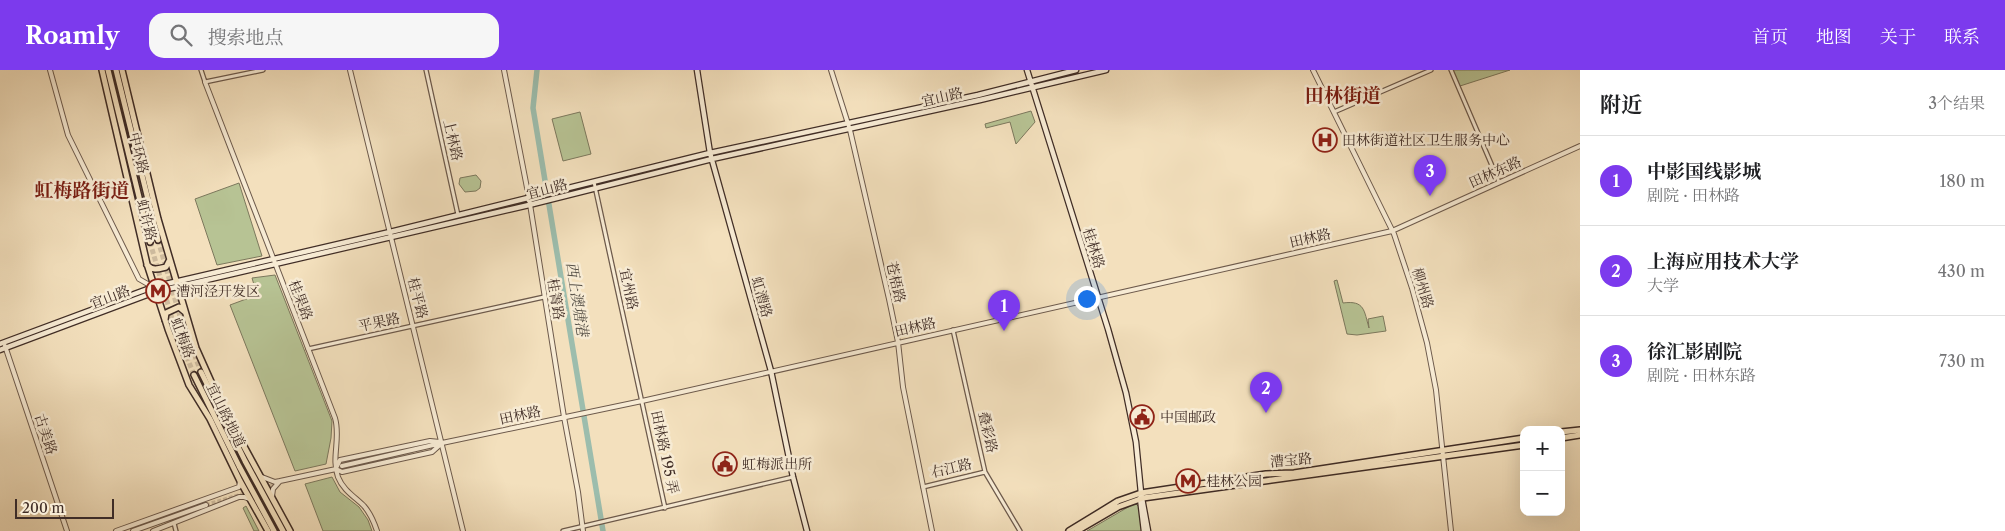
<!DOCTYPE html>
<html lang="zh">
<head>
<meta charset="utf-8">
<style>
	body { margin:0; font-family:"Libre Caslon Text","Noto Serif SC",serif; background:#f6f6f6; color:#202124 }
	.controls { position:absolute; right:15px; bottom:15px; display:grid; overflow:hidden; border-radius:10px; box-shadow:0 5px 20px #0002 }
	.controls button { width:45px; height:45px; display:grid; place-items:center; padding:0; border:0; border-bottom:1px solid #e0e0e0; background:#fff; color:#202124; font:25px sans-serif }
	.scale { position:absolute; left:15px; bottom:12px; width:99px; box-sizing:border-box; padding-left:5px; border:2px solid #402d26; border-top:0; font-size:14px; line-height:18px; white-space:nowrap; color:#402d26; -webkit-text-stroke:4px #f7ebd4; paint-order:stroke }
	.you { position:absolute; left:1086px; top:228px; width:18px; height:18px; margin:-12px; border:4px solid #fff; border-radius:50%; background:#1a73e8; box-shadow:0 0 0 8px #1a73e833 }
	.badge { display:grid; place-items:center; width:32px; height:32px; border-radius:50%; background:#7c3aed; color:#fff; font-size:16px; font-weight:700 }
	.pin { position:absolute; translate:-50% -41px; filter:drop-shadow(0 1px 2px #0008) }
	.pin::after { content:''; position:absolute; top:26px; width:18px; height:15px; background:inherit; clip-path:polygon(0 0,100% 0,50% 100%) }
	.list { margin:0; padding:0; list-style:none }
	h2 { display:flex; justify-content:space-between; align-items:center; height:65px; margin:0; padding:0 20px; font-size:21px }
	h2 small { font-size:16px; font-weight:400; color:#757577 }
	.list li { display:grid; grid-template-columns:32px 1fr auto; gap:15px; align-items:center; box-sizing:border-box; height:90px; padding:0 20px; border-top:1px solid #e0e0e0 }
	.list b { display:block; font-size:19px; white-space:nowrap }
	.list p { margin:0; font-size:16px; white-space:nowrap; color:#757577 }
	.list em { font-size:16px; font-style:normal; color:#757577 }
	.icon { flex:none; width:28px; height:28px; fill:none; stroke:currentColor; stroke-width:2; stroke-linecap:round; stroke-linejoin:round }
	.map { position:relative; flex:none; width:1580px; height:461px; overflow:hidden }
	header { display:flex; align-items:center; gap:30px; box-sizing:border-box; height:70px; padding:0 25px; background:#7c3aed; color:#fff }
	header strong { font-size:24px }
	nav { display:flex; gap:28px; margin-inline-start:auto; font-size:18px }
	.search { width:350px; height:45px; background:#f6f6f6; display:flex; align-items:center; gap:12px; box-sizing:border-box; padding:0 18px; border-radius:15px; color:#757577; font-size:19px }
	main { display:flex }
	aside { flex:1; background:#fff }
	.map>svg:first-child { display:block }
</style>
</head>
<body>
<header>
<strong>Roamly</strong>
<div class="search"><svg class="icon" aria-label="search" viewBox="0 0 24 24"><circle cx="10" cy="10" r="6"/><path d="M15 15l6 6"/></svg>搜索地点</div>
<nav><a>首页</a><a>地图</a><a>关于</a><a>联系</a></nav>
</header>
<main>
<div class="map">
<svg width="1580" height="461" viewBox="0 0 1580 461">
	<rect width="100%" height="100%" fill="#f3e0bd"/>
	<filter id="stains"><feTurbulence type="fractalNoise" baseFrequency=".004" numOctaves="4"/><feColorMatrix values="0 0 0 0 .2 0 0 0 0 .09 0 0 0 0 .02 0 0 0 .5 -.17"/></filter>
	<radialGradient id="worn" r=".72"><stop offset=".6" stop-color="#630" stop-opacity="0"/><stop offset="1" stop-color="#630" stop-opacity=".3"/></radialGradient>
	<path fill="#b7c394" stroke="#7c785d" d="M1453 0H1510L1460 16Z
		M1031 41 1035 52 1016 74 1010 52 986 58 985 54Z
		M580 42 591 84 563 91 552 49Z
		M476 105 481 111 480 118 476 121 465 122 459 114 460 108Z
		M239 113 262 186 217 195 195 129Z
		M275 205 332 351 331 368 326 394 295 401 230 235 257 225 252 208Z
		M1337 210 1343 233C1365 230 1364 241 1369 258L1368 249 1383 246 1386 261 1357 265 1347 264 1334 211Z
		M332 407 340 422 359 437 368 450 372 461H323L305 414Z
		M1135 433 1139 437 1142 461H1087Z
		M246 436 259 461H254L243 438Z"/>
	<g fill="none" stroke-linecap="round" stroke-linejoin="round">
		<path stroke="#9cbdad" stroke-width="5.5" d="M537 0 533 38 603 461"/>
		<path stroke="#cfbc9f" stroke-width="4" stroke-dasharray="4 2" stroke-linecap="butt" d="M206 435 280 413"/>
		<path stroke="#cfbc9f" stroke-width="5" stroke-dasharray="5 2.5" stroke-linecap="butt" d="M158 170 181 250 201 302
			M150 172 173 252 194 305"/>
		<g stroke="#6d5a4c" stroke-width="5.5">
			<path id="minor" d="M201 0 205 12 263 0
				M426 0 458 145
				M1451 0 1499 112
				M1334 42 1431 0
				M594 112 665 438
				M953 260 985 402 1020 461
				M308 279 544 227
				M923 417 985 402
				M174 453 176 461
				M563 461 793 407"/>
		</g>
		<g stroke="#6d5a4c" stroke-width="6">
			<path id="tertiary" d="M50 0 68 65 139 209 153 217
				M350 0 463 461
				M504 0 529 128 564 347 578 422 583 461
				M831 0 850 60 889 229 898 272 903 317 932 461
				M1313 0 1394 164 1412 218 1427 273 1436 320 1451 461
				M205 12 335 348C341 368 331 388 338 407 343 420 355 427 364 436 371 444 374 452 377 461
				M5 276 67 461
				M342 396 442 373 642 331 1392 161 1580 76
				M336 398 340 390 430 371 440 372
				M262 407 275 412 280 411 273 419 272 427
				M280 411 336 399 342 402 432 382 442 373
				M116 461 236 418 239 417 240 411
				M133 461 206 435
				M153 461 239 427H244L250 429"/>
		</g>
		<g stroke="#402d26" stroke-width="7">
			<path id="secondary" d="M697 0 710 83 771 301 793 407 807 461
				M1027 0 1108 259 1126 323 1136 372 1141 423 1148 461
				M0 274 153 217 390 162 710 83 978 25 1076 0
				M0 280 155 222 529 135 712 89 980 30 1106 0
				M1140 428 1144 461"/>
		</g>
		<g stroke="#402d26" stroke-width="8">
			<path id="primary" d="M102 0 147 194 168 259 189 315 210 349 240 411 268 461
				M122 0 158 149 196 278 221 334 290 461
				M147 195C153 201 158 199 166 197L169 191
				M165 250 166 243 179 237 185 242
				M1561 362 1580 360
				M1561 368 1580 365
				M1069 461 1118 431 1141 423 1266 404 1294 403 1524 368
				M1077 461 1118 437 1143 428 1524 375"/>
		</g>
		<g stroke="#402d26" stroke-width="8">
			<path id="trunk" d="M108 0 150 172
				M116 0 158 170
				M201 302 245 391 283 461
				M194 305 239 396 274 461"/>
		</g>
		<use href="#minor" stroke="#f7ebd4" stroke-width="3"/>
		<use href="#tertiary" stroke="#f7ebd4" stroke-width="4"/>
		<use href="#secondary" stroke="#f7ebd4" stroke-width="4.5"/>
		<use href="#primary" stroke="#f3e0bd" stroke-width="5"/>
		<use href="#trunk" stroke="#f3e0bd" stroke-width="5"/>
	</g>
	<defs>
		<g id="hospital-ring" transform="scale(1.25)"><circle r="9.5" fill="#f7ebd4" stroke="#8f2418" stroke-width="1.5"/><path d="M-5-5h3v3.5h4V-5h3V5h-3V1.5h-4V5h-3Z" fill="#8f2418"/></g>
		<g id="metro-ring" transform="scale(1.25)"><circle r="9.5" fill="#f7ebd4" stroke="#8f2418" stroke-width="1.5"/><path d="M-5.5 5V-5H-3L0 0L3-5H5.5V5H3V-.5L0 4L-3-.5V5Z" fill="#8f2418"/></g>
		<g id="civic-ring" transform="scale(1.25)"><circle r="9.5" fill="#f7ebd4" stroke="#8f2418" stroke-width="1.5"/><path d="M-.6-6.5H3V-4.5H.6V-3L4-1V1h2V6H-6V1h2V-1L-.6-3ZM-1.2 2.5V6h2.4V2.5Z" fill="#8f2418"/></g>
	</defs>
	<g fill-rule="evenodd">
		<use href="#hospital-ring" x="1325" y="70"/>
		<use href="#metro-ring" x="158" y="221"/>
		<use href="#civic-ring" x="1142" y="347"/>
		<use href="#civic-ring" x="725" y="394"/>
		<use href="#metro-ring" x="1188" y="411"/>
	</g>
	<g text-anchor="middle" stroke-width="5" stroke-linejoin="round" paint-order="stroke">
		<g font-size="14" fill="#402d26" stroke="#f7ebd4">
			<text transform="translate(942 27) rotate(-13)" y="5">宜山路</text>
			<text transform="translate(453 70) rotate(77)" y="5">上林路</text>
			<text transform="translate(139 83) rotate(76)" y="5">中环路</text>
			<text transform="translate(1495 102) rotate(-24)" y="5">田林东路</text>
			<text transform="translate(547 119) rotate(-15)" y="5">宜山路</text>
			<text transform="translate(147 150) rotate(76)" y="5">虹许路</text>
			<text transform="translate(1310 168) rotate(-13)" y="5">田林路</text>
			<text transform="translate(1094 178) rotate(73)" y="5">桂林路</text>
			<text transform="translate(896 212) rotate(77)" y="5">苍梧路</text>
			<text transform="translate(1423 218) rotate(73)" y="5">柳州路</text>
			<text transform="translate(629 219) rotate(78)" y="5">宜州路</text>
			<text transform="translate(110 227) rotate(-21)" y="5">宜山路</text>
			<text transform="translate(762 227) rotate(74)" y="5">虹漕路</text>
			<text transform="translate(418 228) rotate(76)" y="5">桂平路</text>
			<text transform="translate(556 229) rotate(81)" y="5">桂箐路</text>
			<text transform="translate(301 230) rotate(69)" y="5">桂果路</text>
			<text transform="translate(379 252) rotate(-12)" y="5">平果路</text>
			<text transform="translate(915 257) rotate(-13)" y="5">田林路</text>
			<text transform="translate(183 268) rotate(69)" y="5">虹梅路</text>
			<text transform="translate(226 345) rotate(64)" y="5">宜山路地道</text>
			<text transform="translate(520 345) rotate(-12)" y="5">田林路</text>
			<text transform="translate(988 362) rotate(77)" y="5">叠彩路</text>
			<text transform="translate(46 364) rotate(72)" y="5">古美路</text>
			<text transform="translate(665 382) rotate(78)" y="5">田林路 195 弄</text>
			<text transform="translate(1291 390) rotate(-5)" y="5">漕宝路</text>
			<text transform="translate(951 398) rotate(-13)" y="5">右江路</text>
		</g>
		<g font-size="14" fill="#402d26" stroke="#f7ebd4" text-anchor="start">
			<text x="1342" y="75">田林街道社区卫生服务中心</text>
			<text x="176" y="226">漕河泾开发区</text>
			<text x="1160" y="352">中国邮政</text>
			<text x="742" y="399">虹梅派出所</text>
			<text x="1206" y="416">桂林公园</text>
		</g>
		<g font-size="15" font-style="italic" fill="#575148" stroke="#f7ebd4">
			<text transform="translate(577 229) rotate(81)" y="5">西上澳塘港</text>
		</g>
		<g font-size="19" font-weight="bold" fill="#7a1f14" stroke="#f7ebd4">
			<text x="1343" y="32">田林街道</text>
			<text x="82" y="127">虹梅路街道</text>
		</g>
	</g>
	<rect width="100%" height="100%" filter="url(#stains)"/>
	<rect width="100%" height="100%" fill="url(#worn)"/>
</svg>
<div class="controls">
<button>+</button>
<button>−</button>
</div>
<div class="scale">200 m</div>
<div class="you"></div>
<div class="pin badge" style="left:1004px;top:261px">1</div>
<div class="pin badge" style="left:1266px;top:343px">2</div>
<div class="pin badge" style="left:1430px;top:126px">3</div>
</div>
<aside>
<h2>附近<small>3个结果</small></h2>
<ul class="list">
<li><span class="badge">1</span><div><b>中影国线影城</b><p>剧院 · 田林路</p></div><em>180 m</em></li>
<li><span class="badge">2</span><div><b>上海应用技术大学</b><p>大学</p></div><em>430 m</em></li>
<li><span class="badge">3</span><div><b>徐汇影剧院</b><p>剧院 · 田林东路</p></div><em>730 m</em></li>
</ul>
</aside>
</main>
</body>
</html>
